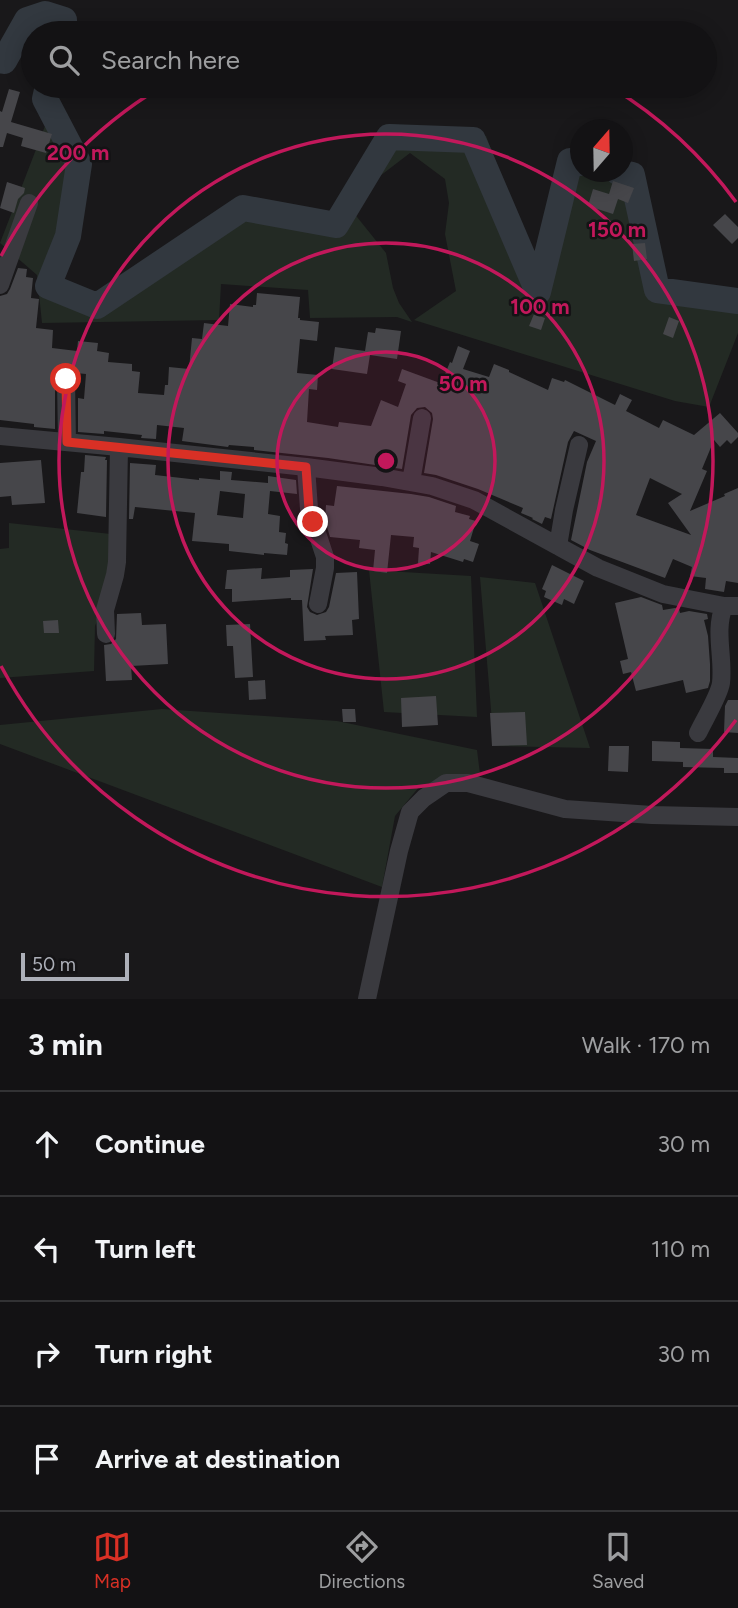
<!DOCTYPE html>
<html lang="en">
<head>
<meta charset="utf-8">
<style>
	body { margin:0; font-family:Figtree,sans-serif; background:#1c1b1d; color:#f1f3f6 }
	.compass { position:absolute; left:570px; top:119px; width:63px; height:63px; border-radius:50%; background:#131214; box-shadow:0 4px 18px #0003; rotate:20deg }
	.scale { position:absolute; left:21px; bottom:18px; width:108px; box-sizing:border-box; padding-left:7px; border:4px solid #acafb8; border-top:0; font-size:19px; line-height:24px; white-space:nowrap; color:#acafb8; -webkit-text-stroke:5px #141315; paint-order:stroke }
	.stop { position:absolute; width:21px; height:21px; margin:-16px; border:5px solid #d93025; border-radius:50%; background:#fff }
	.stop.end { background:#d93025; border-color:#fff; box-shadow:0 2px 7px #0008 }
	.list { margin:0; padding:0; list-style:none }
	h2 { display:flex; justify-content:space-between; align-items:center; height:91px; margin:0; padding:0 28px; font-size:30px }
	h2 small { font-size:23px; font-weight:400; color:#9d9ea0 }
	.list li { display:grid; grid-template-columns:46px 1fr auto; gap:21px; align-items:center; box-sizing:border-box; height:105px; padding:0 28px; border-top:2px solid #323234 }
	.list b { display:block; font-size:26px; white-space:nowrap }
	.list em { font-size:23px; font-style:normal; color:#9d9ea0 }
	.icon { flex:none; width:38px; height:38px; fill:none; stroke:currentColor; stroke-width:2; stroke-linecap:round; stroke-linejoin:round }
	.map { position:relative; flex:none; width:738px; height:999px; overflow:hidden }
	.search { position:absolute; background:#131214; box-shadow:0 4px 18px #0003; left:21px; right:21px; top:21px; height:77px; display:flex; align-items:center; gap:18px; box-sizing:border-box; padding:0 24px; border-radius:38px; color:#9d9ea0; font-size:26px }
	.sheet { height:511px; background:#131214 }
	nav { display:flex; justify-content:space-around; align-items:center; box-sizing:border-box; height:98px; border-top:2px solid #323234; background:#131214; font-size:19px; color:#9d9ea0 }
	nav a { display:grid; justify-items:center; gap:4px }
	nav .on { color:#d93025 }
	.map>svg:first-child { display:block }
</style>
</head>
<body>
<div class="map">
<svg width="738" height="999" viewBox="0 0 738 999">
	<rect width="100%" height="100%" fill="#19181a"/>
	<path fill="#232a24" d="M55 100 90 166 81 228 60 278 97 295 244 198 331 212 386 124 454 129 486 136 537 267 564 150 580 155V172H622L623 166 641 171 663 284 738 293V333L709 407 675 401 414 320 456 291 445 234 449 203 445 179 410 153 380 176 353 212 386 253 393 288 399 303 412 322 397 317 310 318 308 290 221 284 219 320 42 323 37 275 0 243Z
		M9 523 111 534 115 575 95 626 94 671 0 678V549L9 548Z
		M369 570 471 576 477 717 384 712Z
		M480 577 535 583 590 748 494 746Z
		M162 709 337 721 477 750 480 774 419 787 395 816 382 887 0 744V725Z"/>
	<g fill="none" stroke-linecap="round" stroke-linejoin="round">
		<path stroke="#32383f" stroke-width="26" d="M0 60 4 61 27 20 45 14 64 20 61 33
			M48 86 45 99 79 164 68 236 48 286 97 306 243 208 336 225 389 137 473 140 538 292 570 161 580 163
			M618 172 632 175 657 290 738 301"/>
	</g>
	<path fill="#46464a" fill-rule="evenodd" d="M9 89 20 92 11 122 52 134 46 153 21 146 23 138 7 133 3 147H0V111L2 112Z
		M613 181 634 188 628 203 618 199 613 214 588 206 593 189 609 194Z
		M7 182 25 188 24 193 18 199 14 213 0 208Z
		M725 214 738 227V238L732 244 713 225Z
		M645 243 647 259 634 261 632 244Z
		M18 268 27 269 26 277 33 278 31 298 39 299 36 328 53 330 52 348 77 351 78 341 98 343 97 351 109 353 108 362 132 364V371L140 372 138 393 164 395 165 385H168L169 367 189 369 192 338 202 339 204 323 228 326 230 304 253 307V305H256L257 293 300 297 298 318H300V320L319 322 317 341 300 339 297 373 318 375 317 390 309 389 307 422 338 427 339 422 371 426 381 400 398 407 406 384 398 381 402 369 440 383 441 378 443 379 450 362 452 363 458 346 470 351 463 369 489 377 494 364 509 370V372L548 390 552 378 564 382 565 380 615 405 620 394 632 400 626 411 659 428 663 420 694 435 720 413 738 433V437L731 444 727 440 720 447 714 440 702 469 707 471 690 511 725 496 724 494 738 488V583L726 581 724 592 705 589 706 578 690 576 692 567 673 559 665 578 590 550 571 540 587 462 596 441 574 431 568 442 551 519 545 517 542 524 532 519 533 518 521 513 523 508 478 489 436 475 424 473 433 419 432 413 425 407 417 408 411 415 402 469 328 458 254 450V447L229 445 228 447 182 441 184 428 157 425 156 439 141 438 142 435 104 431V434L78 432V398L84 399 86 374 76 373 72 369 66 368 60 370 55 379V429L34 427V424L0 420V296L7 294 10 289ZM650 478 682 494 668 503 691 535 636 515Z
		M534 314 545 318 541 330 529 326Z
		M669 317 679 321 673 338 663 334Z
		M376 328 401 331 397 359 370 355 367 374 332 369 335 347 365 351 368 332 375 333Z
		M85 455 106 457 105 460H107L106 517 77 513 81 472H84Z
		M41 460 45 503 12 505 11 496 0 497V463Z
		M130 463 156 465 155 475 199 480V478L220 480V471L232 472 231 480 268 483V476L296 480 297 494 270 491 268 514 280 516 279 532 286 533 285 543 288 544 287 555 264 553V555L229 551V544L192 541 195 513 135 507 133 519H129ZM220 491 245 494 243 518 217 515Z
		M337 486 411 494 429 497 456 506 455 512 470 516 469 519 476 521 470 541 479 544 473 562 464 559 463 562 431 552 430 564 418 563 419 548 413 547 414 537 391 535 387 573 373 571 375 550 359 548 360 540 330 537 325 520 326 505 334 506Z
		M552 565 584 581 574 604 564 599 562 605 544 597 546 591 542 589Z
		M262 568 261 579 290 577V570L313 569 307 607 310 612 317 615 326 612 329 607 336 573 357 572 359 619 352 620 353 635 325 636 326 640 304 641 302 600H291V598L232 602V589H225L227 570Z
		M641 597 662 605 663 610 675 608 679 609 680 613 689 611 707 614 708 619 704 620 708 636 710 664V681L708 688 686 693 683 680 636 691 631 672 623 674 620 661 628 659 615 603Z
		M141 613 142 625 166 624 168 664 131 666 132 680 106 681 104 645 111 644 116 639 117 614Z
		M58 620 59 633H44L43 621Z
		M250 624 253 677 235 678 233 646H227L226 625Z
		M265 680 266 699 249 700 248 681Z
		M436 696 438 725 402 727 401 698Z
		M728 700H738V733L724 732 725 706Z
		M342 709H355L356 722H343Z
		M525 712 527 745 492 746 490 713Z
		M652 741 680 742V748L713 749V757L738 758V773H724V768L683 767V762L652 761Z
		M609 746H629L628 772 608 771Z"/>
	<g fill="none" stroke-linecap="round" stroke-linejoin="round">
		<path stroke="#3a3a3f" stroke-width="18" d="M0 285 29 203
			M66 379 67 442
			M0 436 119 447 306 467 382 477 432 486 474 500 598 568 663 594 724 606H738
			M306 467 309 509 325 557V568L318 604
			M411 482 422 418
			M558 546 564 510 579 445
			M106 634 105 610 115 575 117 562 119 447
			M698 733C704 720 719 696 721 683 724 657 714 631 724 606
			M367 999 399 851 410 812 424 798 446 783H468L565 809 652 815 738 817"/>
	</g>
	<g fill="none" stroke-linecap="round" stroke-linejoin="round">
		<path stroke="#d93025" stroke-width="9" d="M66 379 67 442 306 467 309 509 313 522"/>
	</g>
	<circle cx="386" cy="461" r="109" fill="#c2185b" fill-opacity=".12"/>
	<g fill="none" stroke="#c2185b" stroke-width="3.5">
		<circle cx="386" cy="461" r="109"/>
		<circle cx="386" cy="461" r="218"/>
		<circle cx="386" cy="461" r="327"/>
		<path d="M736 720A436 436 0 0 1 1 666M1 256A436 436 0 0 1 161 87M303 33A436 436 0 0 1 469 33M611 87A436 436 0 0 1 736 202"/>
	</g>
	<circle cx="386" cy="461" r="10" fill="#c2185b" stroke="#141315" stroke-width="3.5"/>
	<g font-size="21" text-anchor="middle" font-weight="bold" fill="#c2185b" stroke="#141315" stroke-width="5" stroke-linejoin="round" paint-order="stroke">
		<text x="78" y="160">200 m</text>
		<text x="617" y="237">150 m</text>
		<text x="540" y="314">100 m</text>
		<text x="463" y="391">50 m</text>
	</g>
</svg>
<svg class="compass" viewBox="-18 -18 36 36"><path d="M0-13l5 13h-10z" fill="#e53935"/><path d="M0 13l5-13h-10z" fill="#9d9ea0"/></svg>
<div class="scale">50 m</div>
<div class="stop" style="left:66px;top:379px"></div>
<div class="stop end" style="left:313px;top:522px"></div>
<div class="search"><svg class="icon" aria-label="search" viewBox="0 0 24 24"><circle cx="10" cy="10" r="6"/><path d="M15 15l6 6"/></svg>Search here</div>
</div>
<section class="sheet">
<h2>3 min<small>Walk · 170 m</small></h2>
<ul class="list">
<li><svg class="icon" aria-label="ahead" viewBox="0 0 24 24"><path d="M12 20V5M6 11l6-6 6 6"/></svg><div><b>Continue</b></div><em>30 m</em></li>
<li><svg class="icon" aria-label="left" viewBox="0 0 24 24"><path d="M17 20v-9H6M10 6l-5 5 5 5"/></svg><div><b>Turn left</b></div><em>110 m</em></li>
<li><svg class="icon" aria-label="right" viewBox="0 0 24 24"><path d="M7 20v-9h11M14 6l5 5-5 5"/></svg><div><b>Turn right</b></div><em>30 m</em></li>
<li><svg class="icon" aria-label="arrive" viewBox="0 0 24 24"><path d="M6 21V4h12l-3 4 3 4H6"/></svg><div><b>Arrive at destination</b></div></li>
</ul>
</section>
<nav>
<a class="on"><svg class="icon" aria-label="map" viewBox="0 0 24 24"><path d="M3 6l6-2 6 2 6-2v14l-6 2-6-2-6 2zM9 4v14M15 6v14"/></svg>Map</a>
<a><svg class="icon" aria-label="directions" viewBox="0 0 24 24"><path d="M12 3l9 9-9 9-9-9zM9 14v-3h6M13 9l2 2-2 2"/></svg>Directions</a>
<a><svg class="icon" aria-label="saved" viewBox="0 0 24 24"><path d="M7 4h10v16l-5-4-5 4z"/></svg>Saved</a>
</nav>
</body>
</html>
